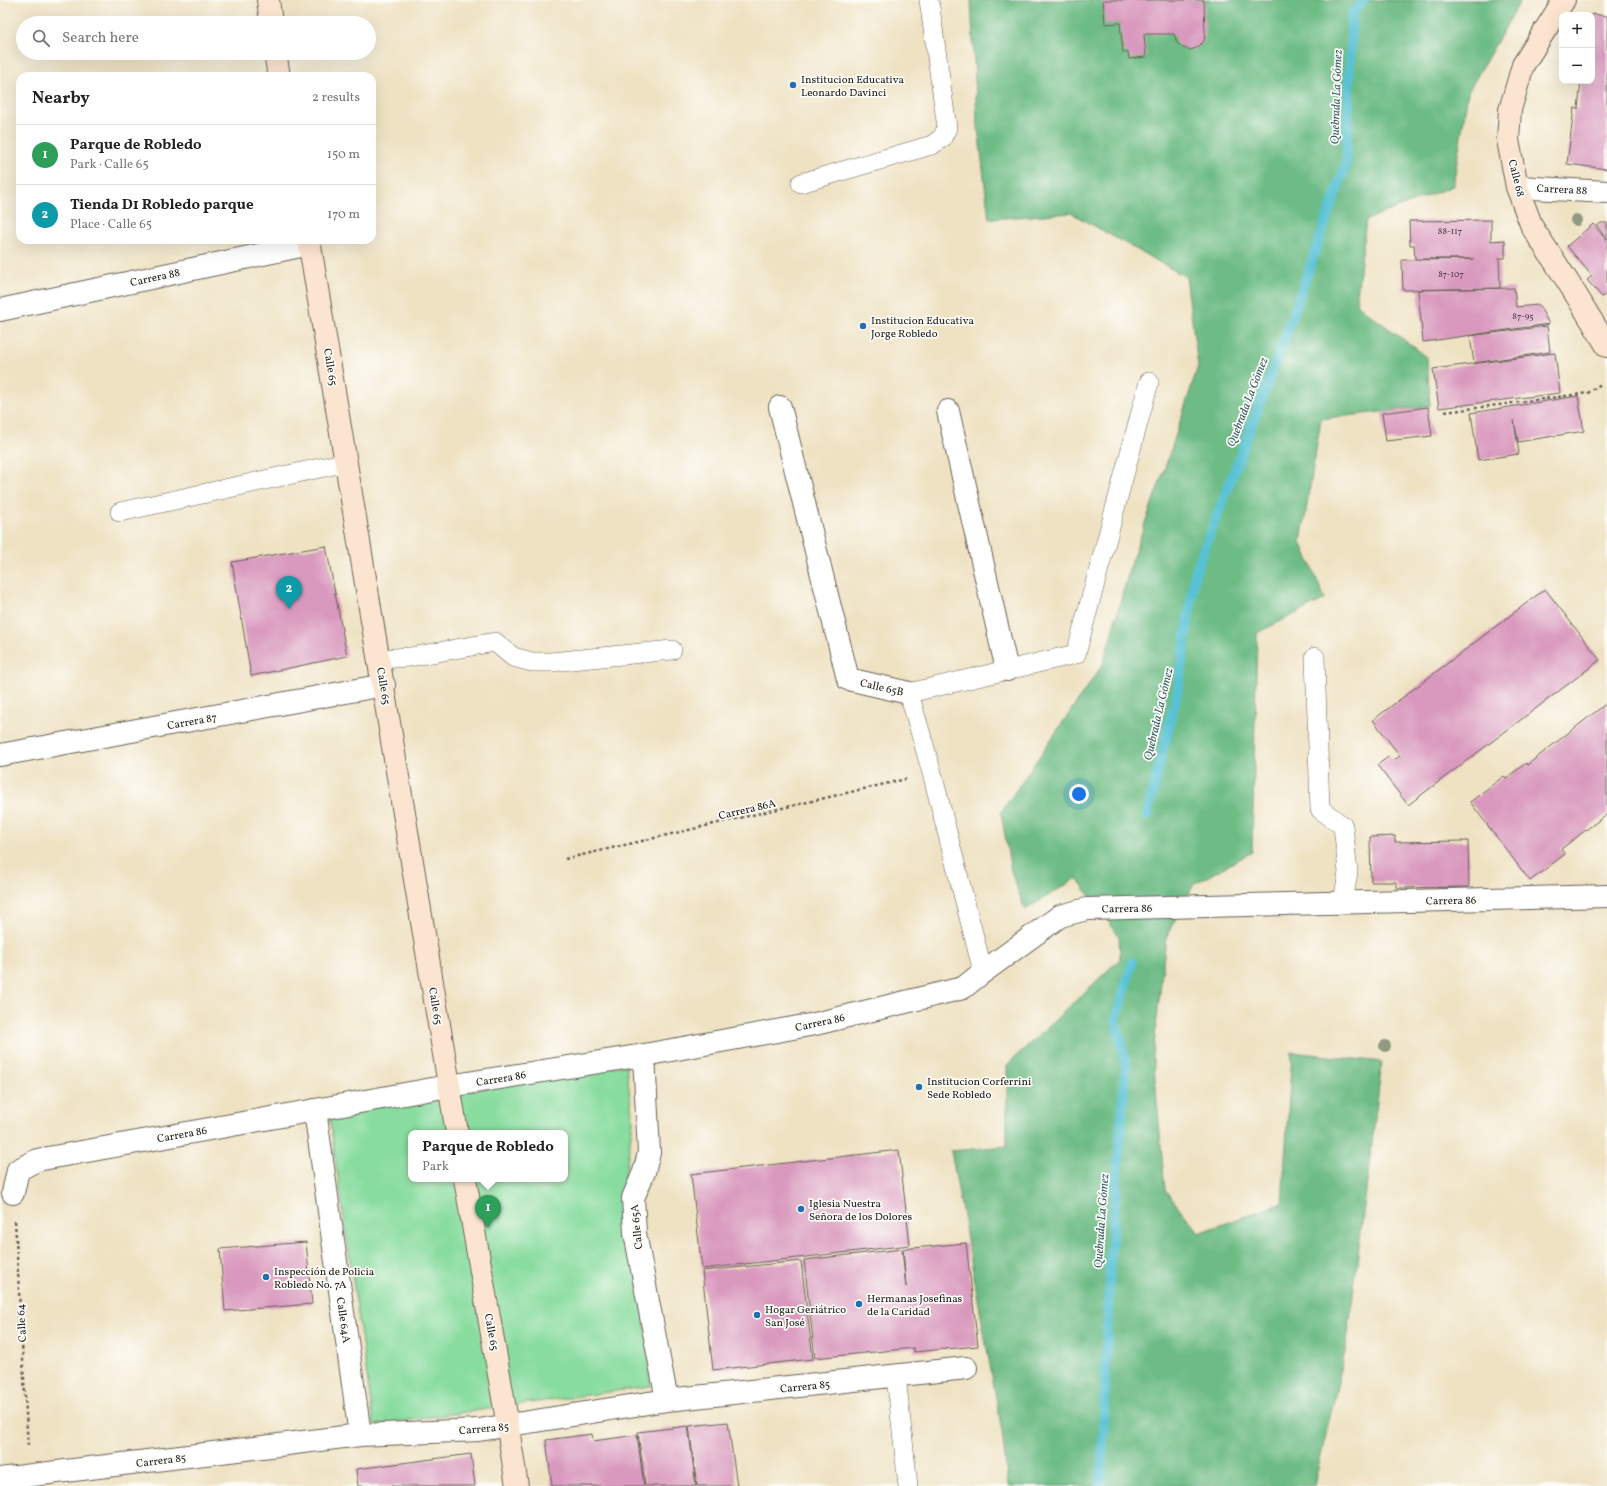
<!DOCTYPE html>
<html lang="en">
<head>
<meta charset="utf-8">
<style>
	body { margin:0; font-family:Vollkorn,serif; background:#f6f6f6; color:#222 }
	.controls { position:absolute; right:12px; top:12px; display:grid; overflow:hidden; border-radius:8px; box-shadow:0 4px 16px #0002 }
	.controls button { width:36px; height:36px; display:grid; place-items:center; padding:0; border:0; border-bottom:1px solid #e0e0e0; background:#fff; color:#222; font:20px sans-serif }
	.you { position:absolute; left:1079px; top:794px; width:14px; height:14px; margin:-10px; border:3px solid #fff; border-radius:50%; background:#1a73e8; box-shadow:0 0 0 6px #1a73e833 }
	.badge { display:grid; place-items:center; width:26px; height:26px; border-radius:50%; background:#d93025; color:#fff; font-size:13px; font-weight:700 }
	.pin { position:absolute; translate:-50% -33px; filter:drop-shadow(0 1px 2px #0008) }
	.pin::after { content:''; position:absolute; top:21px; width:14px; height:12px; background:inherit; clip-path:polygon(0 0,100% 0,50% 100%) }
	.popup { position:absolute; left:408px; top:1130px; width:160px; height:52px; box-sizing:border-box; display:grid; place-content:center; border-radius:8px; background:#fff; filter:drop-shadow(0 1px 3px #0005); font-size:13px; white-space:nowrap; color:#767676 }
	.popup b { font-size:15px; color:#222 }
	.popup::after { content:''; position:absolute; left:50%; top:100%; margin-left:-8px; border:8px solid transparent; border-top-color:#fff }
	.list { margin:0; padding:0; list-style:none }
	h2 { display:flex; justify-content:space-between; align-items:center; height:52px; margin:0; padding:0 16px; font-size:17px }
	h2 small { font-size:13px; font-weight:400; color:#767676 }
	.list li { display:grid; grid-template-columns:26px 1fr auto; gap:12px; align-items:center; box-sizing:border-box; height:60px; padding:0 16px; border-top:1px solid #e0e0e0 }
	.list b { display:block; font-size:15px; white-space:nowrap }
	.list p { margin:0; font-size:13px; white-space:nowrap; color:#767676 }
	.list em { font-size:13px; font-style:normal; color:#767676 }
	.icon { flex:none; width:22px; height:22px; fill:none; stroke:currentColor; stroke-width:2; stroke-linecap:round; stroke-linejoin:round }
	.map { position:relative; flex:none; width:1607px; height:1486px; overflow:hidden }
	.search { position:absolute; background:#fff; box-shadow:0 4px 16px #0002; left:16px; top:16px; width:360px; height:44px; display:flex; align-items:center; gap:10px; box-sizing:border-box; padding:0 14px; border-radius:22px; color:#767676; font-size:15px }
	.panel { position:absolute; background:#fff; box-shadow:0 4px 16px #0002; left:16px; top:72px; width:360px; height:172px; border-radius:12px }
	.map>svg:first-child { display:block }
</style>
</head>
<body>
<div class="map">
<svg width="1607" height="1486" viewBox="0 0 1607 1486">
	<rect width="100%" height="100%" fill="#fdfcf7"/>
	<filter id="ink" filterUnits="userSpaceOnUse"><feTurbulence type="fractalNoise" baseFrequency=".025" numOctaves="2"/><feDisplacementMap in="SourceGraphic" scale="8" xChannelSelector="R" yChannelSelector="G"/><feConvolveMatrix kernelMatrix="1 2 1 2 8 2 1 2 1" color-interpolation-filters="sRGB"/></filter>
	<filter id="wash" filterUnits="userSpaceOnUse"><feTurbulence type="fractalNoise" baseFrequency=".012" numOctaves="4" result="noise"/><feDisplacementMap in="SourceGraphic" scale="16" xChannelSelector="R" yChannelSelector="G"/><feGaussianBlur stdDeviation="0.9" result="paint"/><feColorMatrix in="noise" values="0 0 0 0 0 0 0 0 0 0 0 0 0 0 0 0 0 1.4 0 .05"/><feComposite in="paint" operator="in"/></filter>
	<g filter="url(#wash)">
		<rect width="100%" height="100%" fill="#efe2c3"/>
		<path fill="#87dc9e" stroke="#527c5d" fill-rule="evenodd" d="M626 1065 633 1122 624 1182 646 1332 651 1386 374 1425 329 1115ZM411 1133H565V1179H411Z"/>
		<path fill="#6dbc85" stroke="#446c50" d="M971 0H1521L1468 92 1453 186 1366 220 1356 304 1427 357 1430 406 1321 419 1301 542 1325 599 1257 633 1252 852 1194 884 1166 937 1153 1055 1165 1190 1199 1233 1282 1203 1292 1052 1382 1062 1347 1343 1314 1486H1008L1002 1431 951 1151 1007 1146V1065L1120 959 1119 936 1077 878 1025 910 1011 871 1001 812 1103 664 1132 560 1168 459 1198 366 1186 277 1071 213 989 219 977 119Z"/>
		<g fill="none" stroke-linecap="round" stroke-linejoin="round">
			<path stroke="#58c2d4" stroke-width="10" d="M1147 816 1179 685 1195 573 1282 346 1346 164 1352 14 1364 0
				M1101 1486 1110 1267 1126 1065 1116 1020 1132 962"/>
		</g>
		<g id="blocks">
			<path fill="#d999be" d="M1103 0H1204L1205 33 1204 41 1198 47 1191 50 1183 48 1177 43 1174 34H1144L1146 57 1129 59 1128 52H1123L1120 23 1105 24Z
				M1592 14 1607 16V169L1567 164 1574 108 1578 109 1581 81H1592Z
				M1491 220V241L1505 240V258H1499L1500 288 1403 290 1402 260 1474 259H1415L1414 245H1410L1409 221Z
				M1601 223H1607V239L1597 226Z
				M1593 224 1607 241V293L1602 297 1587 280 1592 276 1567 246Z
				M1514 288 1516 307 1539 305 1549 324 1423 342 1418 290Z
				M1547 326 1550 352 1474 363 1470 336Z
				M1555 353 1560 393 1439 408 1433 369Z
				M1578 396 1584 431 1518 442 1514 420 1519 454 1478 460 1471 413Z
				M1428 407 1432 436 1386 441 1382 413Z
				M326 546 347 656 251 676 232 562Z
				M1545 589 1600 660 1408 805 1377 765 1390 756 1394 760 1400 756 1373 720Z
				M1607 703V814L1561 849 1565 854 1530 881 1470 802 1504 776 1506 778 1526 763 1527 765Z
				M1395 836V842L1468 841 1469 887 1396 888V882H1371L1370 837Z
				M899 1150 910 1245 702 1269 691 1174Z
				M306 1242 312 1304 225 1311 220 1249Z
				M966 1243 978 1346 914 1352V1348L815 1358 804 1260 902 1249 906 1287 903 1249Z
				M801 1261 813 1359 713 1370 702 1271Z
				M728 1422 737 1486H697L689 1426Z
				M688 1426 696 1486H645L638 1432Z
				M592 1434 593 1441 637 1435 644 1486H552L546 1440Z
				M471 1454 475 1486H358L356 1469Z"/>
		</g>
	</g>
	<g filter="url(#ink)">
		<use href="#blocks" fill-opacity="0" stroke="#666156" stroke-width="1"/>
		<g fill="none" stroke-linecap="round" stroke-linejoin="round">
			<g stroke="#666156" stroke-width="20">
				<path id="lane" d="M801 183 932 145 942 138 947 128 929 0
					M120 512 347 462
					M1315 657 1320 809 1343 826 1348 872 1343 903
					M379 659 410 657 495 642 513 657 532 662H551L672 650
					M983 972 932 773 909 693 1076 654 1149 382
					M896 1376 908 1486"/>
			</g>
			<g stroke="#666156" stroke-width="24">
				<path id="street" d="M1517 187 1607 192
					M0 310 310 244
					M780 407 848 679 909 693
					M948 411 1007 670
					M0 755 384 685
					M644 1055 649 1153 644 1172 633 1198 635 1233 667 1400
					M315 1110 360 1435
					M13 1193 18 1170 37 1160 449 1086 644 1055 815 1024 963 988 983 972 1060 916 1087 909 1607 896
					M0 1479 360 1435 479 1430 667 1400 966 1368"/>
			</g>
			<g stroke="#666156" stroke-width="24">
				<path id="secondary" d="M268 0 271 23
					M1564 0 1523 65 1510 110 1508 140 1517 187 1532 227 1570 285 1607 346
					M275 53 279 76
					M309 240 457 1133
					M465 1179 505 1409 517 1486"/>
			</g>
			<path stroke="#666156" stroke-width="2.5" stroke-dasharray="3 3" stroke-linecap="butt" d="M1445 412 1588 393 1602 383
				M565 859 906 779
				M15 1221 28 1448"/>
			<use href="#lane" stroke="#fff" stroke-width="19"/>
			<use href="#street" stroke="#fff" stroke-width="22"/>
			<use href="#secondary" stroke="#fce5d0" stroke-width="22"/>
		</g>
		<g fill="#8f9a80">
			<circle cx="1576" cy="220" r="6"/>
			<circle cx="1385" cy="1046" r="6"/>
		</g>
	</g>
	<g fill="#1f6fb2" stroke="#fdfcf7" stroke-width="1.5">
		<circle cx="793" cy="85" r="4"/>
		<circle cx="863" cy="326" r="4"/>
		<circle cx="919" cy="1087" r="4"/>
		<circle cx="801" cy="1209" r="4"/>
		<circle cx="266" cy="1277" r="4"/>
		<circle cx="859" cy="1304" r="4"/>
		<circle cx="757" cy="1315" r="4"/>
	</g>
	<g text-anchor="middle" stroke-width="3.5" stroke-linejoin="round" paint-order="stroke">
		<g font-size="9" fill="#4b3b44">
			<text x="1450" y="234">88-117</text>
			<text x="1451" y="277">87-107</text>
			<text x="1523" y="319">87-95</text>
		</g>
		<g font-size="11" fill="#1c1c1c" stroke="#fdfcf7" text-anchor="start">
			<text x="801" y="83">Institucion Educativa<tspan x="801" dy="13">Leonardo Davinci</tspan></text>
			<text x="871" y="324">Institucion Educativa<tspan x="871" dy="13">Jorge Robledo</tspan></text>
			<text x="927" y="1085">Institucion Corferrini<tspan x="927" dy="13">Sede Robledo</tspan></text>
			<text x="809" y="1207">Iglesia Nuestra<tspan x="809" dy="13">Señora de los Dolores</tspan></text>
			<text x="274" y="1275">Inspección de Policia<tspan x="274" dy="13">Robledo No. 7A</tspan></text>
			<text x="867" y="1302">Hermanas Josefinas<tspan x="867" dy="13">de la Caridad</tspan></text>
			<text x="765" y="1313">Hogar Geriátrico<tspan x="765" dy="13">San José</tspan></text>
		</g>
		<g font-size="11" fill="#1c1c1c" stroke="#fdfcf7">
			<text transform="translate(1517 178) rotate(76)" y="4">Calle 68</text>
			<text transform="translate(1562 189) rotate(3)" y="4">Carrera 88</text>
			<text transform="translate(155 277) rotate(-12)" y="4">Carrera 88</text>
			<text transform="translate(331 367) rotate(81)" y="4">Calle 65</text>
			<text transform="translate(384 686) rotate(81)" y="4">Calle 65</text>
			<text transform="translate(882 687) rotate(13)" y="4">Calle 65B</text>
			<text transform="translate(192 721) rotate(-10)" y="4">Carrera 87</text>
			<text transform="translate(747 809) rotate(-13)" y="4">Carrera 86A</text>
			<text transform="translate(1451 900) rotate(-1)" y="4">Carrera 86</text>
			<text transform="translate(1127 908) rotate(-1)" y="4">Carrera 86</text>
			<text transform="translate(436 1006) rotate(81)" y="4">Calle 65</text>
			<text transform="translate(820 1022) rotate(-12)" y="4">Carrera 86</text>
			<text transform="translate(501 1078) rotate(-9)" y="4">Carrera 86</text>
			<text transform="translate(182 1134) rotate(-10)" y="4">Carrera 86</text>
			<text transform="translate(636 1227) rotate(-96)" y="4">Calle 65A</text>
			<text transform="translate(344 1320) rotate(82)" y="4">Calle 64A</text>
			<text transform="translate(21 1323) rotate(-93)" y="4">Calle 64</text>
			<text transform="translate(492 1332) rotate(80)" y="4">Calle 65</text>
			<text transform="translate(805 1386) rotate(-6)" y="4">Carrera 85</text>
			<text transform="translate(484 1428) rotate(-5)" y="4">Carrera 85</text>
			<text transform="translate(161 1460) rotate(-7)" y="4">Carrera 85</text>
		</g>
		<g font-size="12" font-style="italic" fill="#345e66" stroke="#fdfcf7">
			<text transform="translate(1336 97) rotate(-88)" y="4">Quebrada La Gómez</text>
			<text transform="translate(1247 402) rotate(-69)" y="4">Quebrada La Gómez</text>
			<text transform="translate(1158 714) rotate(-77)" y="4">Quebrada La Gómez</text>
			<text transform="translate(1101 1221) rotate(-86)" y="4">Quebrada La Gómez</text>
		</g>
	</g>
</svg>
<div class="controls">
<button>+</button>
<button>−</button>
</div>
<div class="you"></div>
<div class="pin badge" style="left:488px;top:1228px;background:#2e9e5b">1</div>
<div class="popup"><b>Parque de Robledo</b>Park</div>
<div class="pin badge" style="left:289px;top:609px;background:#0f9aa8">2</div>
<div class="search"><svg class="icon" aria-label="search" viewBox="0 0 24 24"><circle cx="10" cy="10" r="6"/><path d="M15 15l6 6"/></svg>Search here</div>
<section class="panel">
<h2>Nearby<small>2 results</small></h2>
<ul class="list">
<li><span class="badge" style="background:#2e9e5b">1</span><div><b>Parque de Robledo</b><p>Park · Calle 65</p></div><em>150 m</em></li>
<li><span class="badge" style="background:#0f9aa8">2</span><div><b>Tienda D1 Robledo parque</b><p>Place · Calle 65</p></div><em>170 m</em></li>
</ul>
</section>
</div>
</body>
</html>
